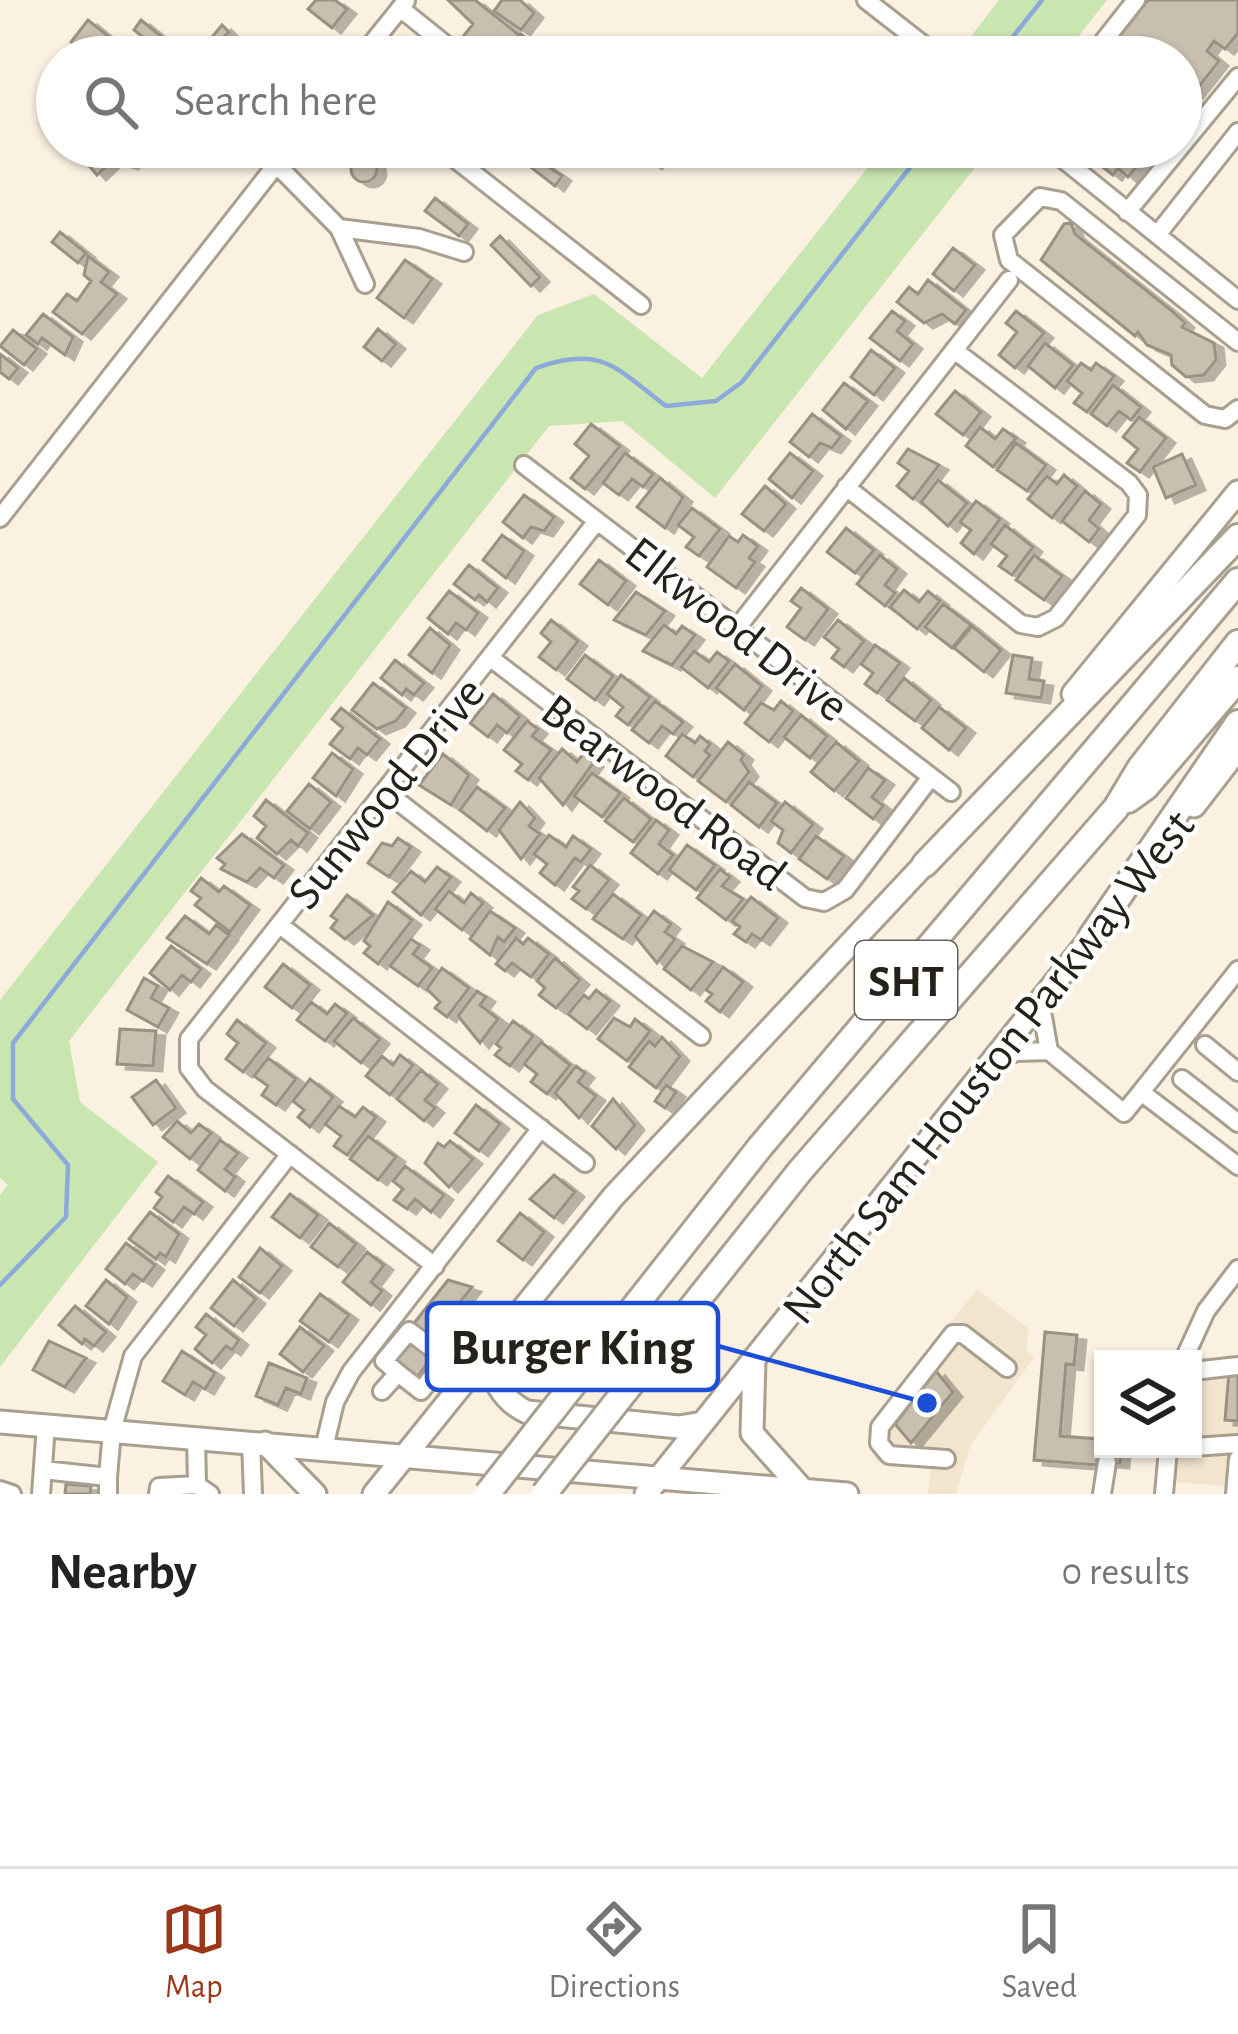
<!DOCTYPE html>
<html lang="en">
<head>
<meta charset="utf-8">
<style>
	body { margin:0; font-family:"Alegreya Sans",sans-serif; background:#f6f6f6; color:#222 }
	.controls { position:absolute; right:36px; bottom:36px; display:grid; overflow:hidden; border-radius:0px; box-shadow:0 3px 9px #0004 }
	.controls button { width:108px; height:108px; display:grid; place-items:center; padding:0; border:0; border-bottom:3px solid #e0e0e0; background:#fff; color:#222; font:60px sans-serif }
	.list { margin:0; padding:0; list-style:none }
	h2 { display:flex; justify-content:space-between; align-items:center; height:156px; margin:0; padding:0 48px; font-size:51px }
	h2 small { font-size:39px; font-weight:400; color:#767676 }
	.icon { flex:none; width:66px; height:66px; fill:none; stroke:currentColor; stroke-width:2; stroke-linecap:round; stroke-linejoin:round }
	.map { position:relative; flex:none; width:1238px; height:1494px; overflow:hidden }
	.search { position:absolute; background:#fff; box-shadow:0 3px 9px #0004; left:36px; right:36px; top:36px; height:132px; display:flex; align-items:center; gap:30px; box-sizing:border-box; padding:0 42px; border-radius:66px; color:#767676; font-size:45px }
	.sheet { height:372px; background:#fff }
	nav { display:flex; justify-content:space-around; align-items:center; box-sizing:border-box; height:168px; border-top:3px solid #e0e0e0; background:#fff; font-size:33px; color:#767676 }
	nav a { display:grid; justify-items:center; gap:6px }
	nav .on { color:#9d3519 }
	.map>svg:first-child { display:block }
</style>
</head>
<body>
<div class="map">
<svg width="1238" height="1494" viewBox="0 0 1238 1494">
	<defs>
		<filter id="shadow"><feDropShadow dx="9" dy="5" stdDeviation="0" flood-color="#0004"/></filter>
	</defs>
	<rect width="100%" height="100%" fill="#fbf1e1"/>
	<path fill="#f2e4cd" d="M977 1289 1029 1329 1026 1349 1034 1357 970 1446 956 1494H928L931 1469 875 1461 873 1421Z
		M1228 1355 1238 1356V1487L1171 1482 1174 1449H1193L1194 1357 1216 1361Z"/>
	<path fill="#c9e5b0" d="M999 0H1107L1062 57H955Z
		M884 147H991L715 498 622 421 549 426 69 1041 80 1102 158 1162 0 1367V1195L8 1185 0 1178V1000L538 315 594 294 702 378Z"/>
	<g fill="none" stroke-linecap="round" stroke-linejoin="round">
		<path stroke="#8baada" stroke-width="4.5" d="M997 57 1042 0
			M0 1285 66 1217 68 1165 13 1099V1043L536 368C602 345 615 367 666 406L716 401 742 382 926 147"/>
	</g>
	<path fill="#c8bfae" stroke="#999181" stroke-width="3" filter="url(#shadow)" d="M316 0H335L347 9 332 28 308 9Z
		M448 0H475L519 35 502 57H475L458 43 473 24Z
		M502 0H520L534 13 521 30 494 11Z
		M1148 0H1238V33L1225 49 1214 41 1207 51 1219 61 1194 93 1181 84V57H1103Z
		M88 20 128 52 125 57H70L78 47 71 42Z
		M141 20 181 52 178 57H168L134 30Z
		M222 25 229 32 202 57 198 54Z
		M521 34 550 57H516L508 51Z
		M55 68 57 69V96L42 84Z
		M87 147H135L137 156 129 164 114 159 97 175 79 154Z
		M520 147 562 176 555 186 514 154Z
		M631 147H665L666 148 653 164Z
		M1090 147H1152L1128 177 1118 168 1113 175 1085 153Z
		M351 169a13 13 0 1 1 26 0a13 13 0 1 1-26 0Z
		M435 198 468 224 459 236 425 211Z
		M1071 223 1075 234 1172 311 1185 323 1182 327 1214 343 1216 360 1204 375 1186 377 1172 365 1171 355 1147 345 1138 332 1135 336 1041 260 1064 224Z
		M60 232 86 253 78 263 52 242Z
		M500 236 540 277 531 286 491 245Z
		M953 248 975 265 954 291 933 274Z
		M88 256 109 272 101 282 117 294 82 334 53 312 67 294 77 301 91 281 84 275Z
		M405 260 432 279 404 318 377 298Z
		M928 280 966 310 955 324 942 314 924 323 897 302 909 287 918 294Z
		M892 311 905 321 897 331 913 344 900 361 870 338Z
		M1016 311 1044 333 1015 368 999 355 1017 332 1006 323Z
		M43 314 73 337 65 355 42 338 38 344 26 335Z
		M378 329 396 344 382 361 364 347Z
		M13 330 37 349 24 365 0 346Z
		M1045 343 1073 365 1055 388 1028 366Z
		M871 350 895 368 874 395 851 377Z
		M0 354 18 368 9 379 0 372Z
		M1081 363 1091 370 1096 363 1114 376 1087 412 1074 403 1082 393 1067 381Z
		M844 383 868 401 846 429 823 410Z
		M1113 385 1141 407 1131 420 1119 411 1107 426 1091 414Z
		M955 391 981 412 963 435 936 414Z
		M812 414 841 436 832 448 820 443 809 457 790 442Z
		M1139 417 1166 438 1140 472 1127 463 1138 449 1123 437Z
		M591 424 620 446 585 489 571 478 589 456 575 444Z
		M980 427 995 439 1003 429 1016 438 993 467 966 446Z
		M1016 443 1046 465 1027 491 997 470Z
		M908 449 939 465 913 499 897 486 909 471 898 463Z
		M625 453 653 474 643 487 632 479 619 495 603 483Z
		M790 453 813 471 792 498 769 479Z
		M1182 454 1196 485 1166 498 1153 467Z
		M1064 475 1077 486 1052 518 1028 499 1047 476 1057 484Z
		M660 478 683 497 665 528 637 507Z
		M938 480 967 503 948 526 921 502Z
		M765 486 786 504 764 531 742 514Z
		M1085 491 1101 504 1089 520 1099 529 1089 542 1062 521Z
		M524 495 554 517 544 531 531 527 523 538 503 522Z
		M976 501 1000 519 974 554 961 543 971 530 960 522Z
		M692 508 720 529 699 556 686 547 694 537 678 525Z
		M1005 525 1033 547 1012 575 999 566 1007 556 991 544Z
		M846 528 874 550 855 573 827 552Z
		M502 535 524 551 506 578 483 560Z
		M743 535 758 546 749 558 755 562 736 588 707 567 729 536 738 542Z
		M880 555 897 569 885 585 895 593 885 606 857 584Z
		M1034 555 1062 576 1044 600 1016 580Z
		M599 560 626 581 608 605 580 584Z
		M469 565 498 588 487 602 479 595 475 600 454 584Z
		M801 588 828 609 805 640 787 627 801 608 791 601Z
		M904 590 919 602 928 591 940 601 917 629 890 607Z
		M449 591 478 613 466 630 456 623 448 634 428 618Z
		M636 592 665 611 646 635 614 620Z
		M943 604 971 625 952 648 925 627Z
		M551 620 578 641 556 670 539 657 551 642 541 633Z
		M838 620 864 641 844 667 832 658 839 649 824 637Z
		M664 625 676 634 682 626 695 635 672 665 643 651Z
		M972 626 1001 650 984 672 954 648Z
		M430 628 450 645 432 673 409 655Z
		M875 645 900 663 877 693 865 684 873 673 861 664Z
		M694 651 709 662 717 652 729 661 708 688 681 667Z
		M585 655 613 676 595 700 567 679Z
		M1013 655 1032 658 1029 679 1044 681 1041 698 1006 693Z
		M395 660 424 683 414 695 406 689 402 695 381 678Z
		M735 664 762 686 744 710 716 688Z
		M621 675 650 697 628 725 616 716 623 707 607 694Z
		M904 678 931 700 915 721 887 700Z
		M373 683 406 708 396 721 377 729 352 710Z
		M493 694 520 716 507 733 497 725 488 737 470 723Z
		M655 701 683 722 673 734 662 726 649 743 632 730Z
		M781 701 793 711 769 742 745 723 761 703 774 710Z
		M939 707 966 728 949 750 922 728Z
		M341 708 380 739 367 755 358 748 350 759 330 744 343 728 332 719Z
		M801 715 827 736 810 758 784 737Z
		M527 721 538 729 532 736 551 750 528 780 516 771 522 764 504 750Z
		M682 734 695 743 700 736 710 744 705 751 710 755 693 777 666 756Z
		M728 742 744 755 741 760 749 772 726 802 698 781Z
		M836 742 859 761 834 791 811 772Z
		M562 749 577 762 583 754 594 762 563 805 539 778Z
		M332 753 353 769 336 796 313 778Z
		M443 754 469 775 451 805 419 785Z
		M868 768 885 780 872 797 883 806 873 819 846 798Z
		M592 773 620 793 602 817 574 796Z
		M749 782 777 803 759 827 731 805Z
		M309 784 331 802 310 829 287 811Z
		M477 787 505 808 487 831 460 810Z
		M624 798 651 819 633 842 605 821Z
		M266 800 308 833 298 846 291 840 277 854 257 838 266 826 254 816Z
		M520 802 535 818 529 826 540 834 521 859 499 830Z
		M785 802 813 824 791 853 778 843 783 830 771 821Z
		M656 820 669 830 659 844 673 855 658 874 631 853Z
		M242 834 284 865 274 878 260 868 247 882 221 869 225 864 217 858Z
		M549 835 566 847 573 836 591 849 581 862 575 858 555 885 540 873 547 864 534 854Z
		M816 836 844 856 827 879 799 859Z
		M398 838 411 847 389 877 368 863 382 843 392 846Z
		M687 845 715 865 696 890 669 870Z
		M590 865 609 880 586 909 572 899 579 891 573 887Z
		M437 867 451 877 421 915 393 892 411 871 425 882Z
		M720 869 730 877 722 886 743 899 726 920 697 898Z
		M201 878 219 892 224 886 250 905 230 932 195 905 201 898 191 891Z
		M449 891 464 903 471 893 483 903 462 930 435 909Z
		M613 894 641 915 623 939 593 919Z
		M347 895 373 915 345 939 331 928 337 920 331 916Z
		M751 897 778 918 761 940 752 934 746 942 734 934 740 927 732 921Z
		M388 902 412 920 378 964 364 953 370 946 364 941Z
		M490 911 515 928 504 942 498 937 490 955 470 939Z
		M654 911 671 924 665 932 675 939 657 963 635 936Z
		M185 916 209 934 216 925 229 935 207 964 167 938Z
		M516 938 523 944 528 938 549 954 531 977 512 963 505 971 496 964Z
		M411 939 420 945 413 954 432 968 418 986 390 966Z
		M171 946 201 969 191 982 182 975 170 990 150 973Z
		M682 946 713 962 691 990 664 969Z
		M555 958 580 980 556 1008 539 995 545 988 537 981Z
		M283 964 310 985 292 1008 265 987Z
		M723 967 743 982 720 1012 706 1001 712 994 706 990Z
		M442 968 469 988 447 1017 435 1008 440 1002 427 989Z
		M144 978 158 986 151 998 169 1008 158 1027 127 1010Z
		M596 990 610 1001 587 1029 568 1014 584 995 589 999Z
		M477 991 486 997 480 1005 498 1019 480 1043 458 1016Z
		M311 1002 327 1014 335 1004 347 1013 325 1041 297 1020Z
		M353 1018 380 1039 361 1063 334 1041Z
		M614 1018 630 1027 635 1019 650 1031 627 1061 598 1039Z
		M237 1020 266 1043 243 1072 226 1059 238 1043 227 1034Z
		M513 1021 533 1036 510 1066 495 1055 501 1048 496 1044Z
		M120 1029 156 1031 153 1066 117 1064Z
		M662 1037 680 1056 656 1088 629 1067 649 1041 655 1046Z
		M541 1042 570 1065 547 1094 531 1082 537 1074 524 1064Z
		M400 1055 413 1065 390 1095 366 1076 382 1056 393 1065Z
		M268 1058 296 1079 276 1105 262 1095 268 1086 254 1076Z
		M576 1066 585 1073 578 1082 596 1096 579 1118 555 1093Z
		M421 1070 438 1084 425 1100 435 1108 424 1121 397 1099Z
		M310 1079 333 1097 310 1127 298 1117 304 1110 293 1101Z
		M156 1080 176 1108 153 1125 132 1097Z
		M666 1085 676 1092 665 1108 655 1101Z
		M613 1099 635 1125 616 1149 592 1126Z
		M476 1105 500 1124 479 1151 455 1133Z
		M339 1106 355 1117 363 1107 376 1117 347 1155 334 1146 341 1136 325 1124Z
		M177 1121 191 1133 199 1124 211 1133 190 1159 163 1137Z
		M368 1136 396 1157 378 1180 350 1159Z
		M220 1140 238 1153 225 1169 235 1177 225 1191 198 1170Z
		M450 1141 473 1159 449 1187 425 1163 438 1143 444 1147Z
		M405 1166 444 1195 431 1212 415 1199 407 1209 394 1200 403 1189 393 1181Z
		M554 1175 575 1192 554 1218 530 1199Z
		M168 1176 203 1202 194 1214 184 1207 173 1222 154 1208 162 1197 156 1192Z
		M290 1194 318 1215 300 1238 272 1217Z
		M150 1212 179 1234 166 1257 160 1253 156 1259 129 1239Z
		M520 1213 544 1232 523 1260 498 1241Z
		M329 1223 356 1244 338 1267 311 1247Z
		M126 1243 155 1265 143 1281 133 1274 125 1284 106 1269Z
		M260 1248 282 1266 260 1293 239 1277Z
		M367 1252 384 1265 371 1282 382 1291 371 1305 343 1282Z
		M106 1280 127 1297 109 1324 86 1306Z
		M233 1280 256 1299 234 1326 211 1308Z
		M448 1280 472 1287 429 1341 411 1327Z
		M320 1294 349 1315 329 1342 300 1321Z
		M75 1306 106 1332 94 1346 85 1339 82 1344 59 1325Z
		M206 1314 239 1340 232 1350 226 1346 212 1363 195 1349 206 1335 196 1327Z
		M300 1327 324 1346 303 1372 280 1354Z
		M1045 1332 1077 1335 1074 1365 1066 1364 1060 1436 1099 1439 1097 1465 1034 1460Z
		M409 1338 433 1356 415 1380 391 1362Z
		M49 1341 86 1358 65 1387 33 1370Z
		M182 1351 215 1373 205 1389 193 1382 185 1395 163 1381Z
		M269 1363 307 1378 301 1394 286 1388 278 1405 256 1396Z
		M936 1371 953 1392 911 1443 895 1424Z
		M1229 1372 1238 1373V1421L1225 1420Z
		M1098 1442 1103 1449H1121L1120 1463 1097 1461Z
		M66 1484 91 1486 90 1494H65Z"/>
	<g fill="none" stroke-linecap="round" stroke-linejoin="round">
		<g stroke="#a89f8f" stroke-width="22">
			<path id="minor" d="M866 0 939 57
				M400 8 461 57
				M361 57 406 1
				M1091 57 1136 0
				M440 147 641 305
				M1048 147 1238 300
				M277 165 339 228 365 284
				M1127 212 1238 77
				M339 228 419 238 464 252
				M1157 235 1238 132
				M1238 342 1061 201 1040 197 1003 235 1009 260 1205 415 1225 419 1238 409
				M524 465 951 792
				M846 487 1021 624 1038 627 1056 618 1137 515 1138 495 1129 483 954 350
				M0 518 290 147
				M737 628 1009 280
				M492 659 805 898 824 902 845 890 931 777
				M386 792 701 1036
				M280 925 585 1163
				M1205 1045 1238 1072
				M1049 1051 1124 1113 1141 1092 1238 1166
				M993 1061 1017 1052 1049 1051 1040 1000
				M1182 1079 1238 1123
				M1141 1092 1238 970
				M435 1266 205 1089 189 1068V1039L597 521
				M1184 1359 1206 1311 1238 1269
				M1193 1371 1238 1366
				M382 1391 398 1373 384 1361 409 1331 446 1359 421 1391 398 1373
				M196 1437 197 1485 210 1494
				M251 1442 253 1494
				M1193 1447 1238 1444
				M324 1448 335 1402 351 1372 541 1128
				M946 1459 889 1455 879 1443 880 1427 953 1334H963L1007 1368
				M43 1470 108 1477V1494
				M108 1477 112 1431 133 1356 290 1154
				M0 1490 12 1494
				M41 1494 46 1425
				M158 1494 159 1487 197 1485
				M1102 1494 1107 1462
				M1164 1494 1168 1449
				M1235 1494 1238 1459"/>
		</g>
		<g stroke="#a89f8f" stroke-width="27">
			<path id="major" d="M1073 694 1238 492
				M1194 806 1238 749
				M486 1352C493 1379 501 1400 527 1412L679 1427 703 1423
				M754 1360 752 1433 802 1489
				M0 1422 847 1494
				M265 1443 315 1494
				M374 1494 613 1197 934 854
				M646 1494 1101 925"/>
		</g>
		<g stroke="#a89f8f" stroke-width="30">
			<path id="highway" d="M1128 800 1146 787 1238 679
				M925 864 1238 537
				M1091 937 1238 723
				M576 1381 760 1147 1238 581
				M630 1385 800 1171 1116 808 1140 768 1238 643"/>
		</g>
		<use href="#minor" stroke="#fff" stroke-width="16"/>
		<use href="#major" stroke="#fff" stroke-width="21"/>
		<use href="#highway" stroke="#fff" stroke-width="24"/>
		<g stroke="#a89f8f" stroke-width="30" stroke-linecap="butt">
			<path id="highway-bridge" d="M487 1494 576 1381
				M544 1494 630 1385"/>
		</g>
		<use href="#highway-bridge" stroke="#fff" stroke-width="24"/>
	</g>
	<g text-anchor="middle" stroke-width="9" stroke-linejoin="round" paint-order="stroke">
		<rect fill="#fff" stroke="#66645f" stroke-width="3" x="855" y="941" width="102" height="78" rx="9"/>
		<g font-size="45" font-weight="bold" fill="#25211b">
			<text x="906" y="996">SHT</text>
		</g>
		<g font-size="48" fill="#25211b" stroke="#fff">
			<text transform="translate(738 628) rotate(38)" y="17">Elkwood Drive</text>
			<text transform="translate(665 791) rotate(37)" y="17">Bearwood Road</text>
			<text transform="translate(385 792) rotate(-51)" y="17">Sunwood Drive</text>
			<text transform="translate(987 1066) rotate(-52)" y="17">North Sam Houston Parkway West</text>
		</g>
	</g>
	<path fill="none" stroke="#1d4ed8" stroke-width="4.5" d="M927 1403L718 1346"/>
	<circle fill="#1d4ed8" stroke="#fff" stroke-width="4.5" cx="927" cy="1403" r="12"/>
	<rect fill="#fff" stroke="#1d4ed8" stroke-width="4.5" x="427" y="1303" width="291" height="87" rx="12"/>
	<g font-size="51" text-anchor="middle" font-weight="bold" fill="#25211b">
		<text x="572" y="1364">Burger King</text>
	</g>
</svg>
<div class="controls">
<button><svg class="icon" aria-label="layers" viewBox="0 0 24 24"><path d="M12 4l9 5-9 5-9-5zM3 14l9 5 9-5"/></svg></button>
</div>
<div class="search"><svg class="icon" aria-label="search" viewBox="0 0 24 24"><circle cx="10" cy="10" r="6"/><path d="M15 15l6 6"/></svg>Search here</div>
</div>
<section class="sheet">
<h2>Nearby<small>0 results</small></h2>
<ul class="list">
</ul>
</section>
<nav>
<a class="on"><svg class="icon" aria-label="map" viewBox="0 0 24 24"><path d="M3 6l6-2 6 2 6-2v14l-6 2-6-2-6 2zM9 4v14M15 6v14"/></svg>Map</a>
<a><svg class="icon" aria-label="directions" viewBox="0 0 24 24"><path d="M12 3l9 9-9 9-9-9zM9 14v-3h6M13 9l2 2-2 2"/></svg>Directions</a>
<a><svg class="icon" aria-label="saved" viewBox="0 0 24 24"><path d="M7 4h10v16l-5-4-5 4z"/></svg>Saved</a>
</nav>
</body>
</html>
